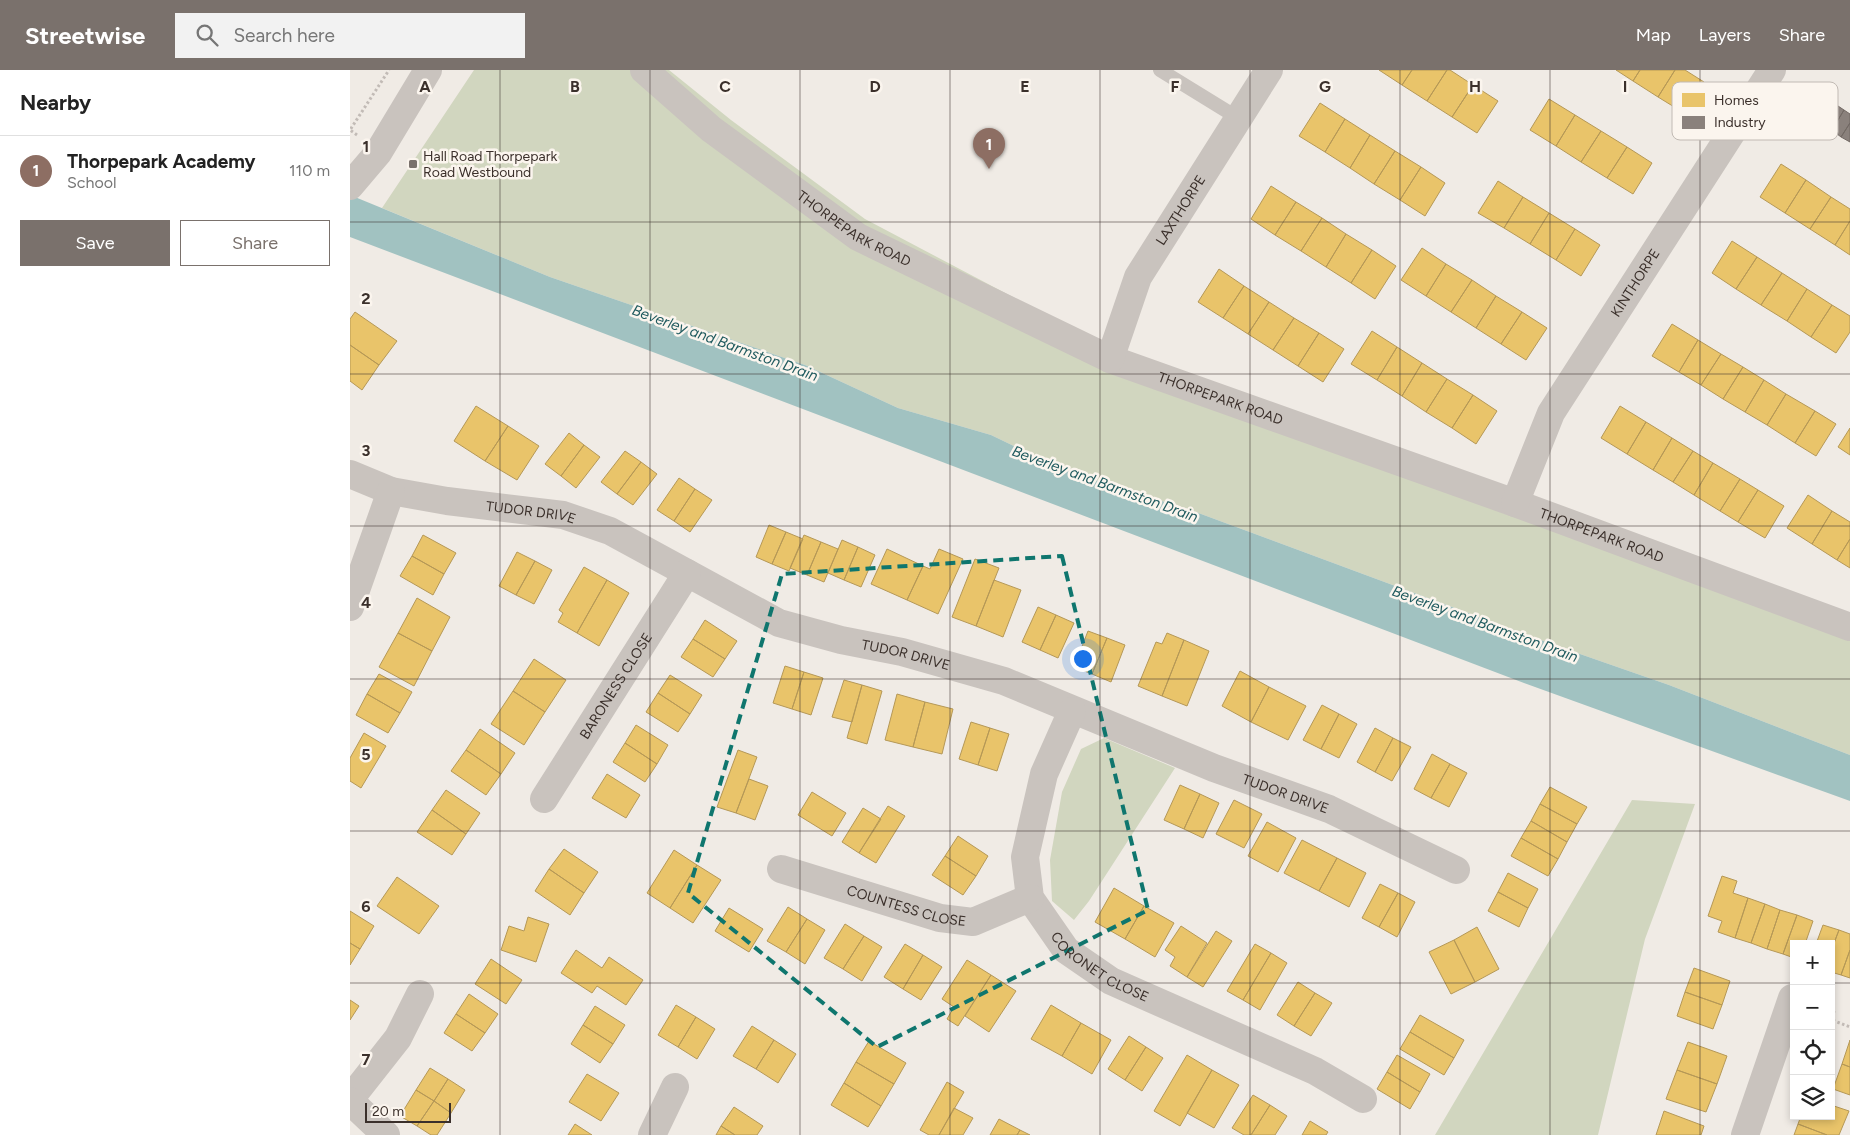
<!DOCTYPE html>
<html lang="en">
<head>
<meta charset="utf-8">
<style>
	body { margin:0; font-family:Figtree,sans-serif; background:#f2f2f2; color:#222 }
	.controls { position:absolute; right:15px; bottom:15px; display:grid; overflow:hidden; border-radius:0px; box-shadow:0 2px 8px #0003 }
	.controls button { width:45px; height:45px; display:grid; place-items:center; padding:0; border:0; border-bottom:1px solid #e0e0e0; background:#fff; color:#222; font:25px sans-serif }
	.scale { position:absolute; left:15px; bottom:12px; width:86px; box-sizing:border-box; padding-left:5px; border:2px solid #3b302b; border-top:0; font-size:14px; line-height:18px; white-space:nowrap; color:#3b302b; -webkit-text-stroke:4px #fbf5ee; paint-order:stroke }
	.you { position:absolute; left:732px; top:588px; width:18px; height:18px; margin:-12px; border:4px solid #fff; border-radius:50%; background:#1a73e8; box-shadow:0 0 0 8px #1a73e833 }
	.badge { display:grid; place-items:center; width:32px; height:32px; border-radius:50%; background:#7a716c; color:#fff; font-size:16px; font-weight:700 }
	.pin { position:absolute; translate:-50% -41px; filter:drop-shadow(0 1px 2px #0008) }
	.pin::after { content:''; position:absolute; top:26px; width:18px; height:15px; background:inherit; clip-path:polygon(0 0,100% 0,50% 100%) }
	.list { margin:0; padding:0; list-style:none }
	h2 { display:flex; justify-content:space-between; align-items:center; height:65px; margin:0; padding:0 20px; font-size:21px }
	h2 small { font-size:16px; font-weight:400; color:#767676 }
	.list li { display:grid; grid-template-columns:32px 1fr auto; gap:15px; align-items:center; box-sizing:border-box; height:70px; padding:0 20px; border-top:1px solid #e0e0e0 }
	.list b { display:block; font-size:19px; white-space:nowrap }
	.list p { margin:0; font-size:16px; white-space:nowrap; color:#767676 }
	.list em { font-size:16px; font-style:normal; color:#767676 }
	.actions { display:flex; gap:10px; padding:15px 20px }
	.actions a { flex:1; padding:11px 0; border:1px solid #7a716c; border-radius:0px; text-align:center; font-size:18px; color:#7a716c }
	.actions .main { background:#7a716c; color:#fff }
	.icon { flex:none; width:28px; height:28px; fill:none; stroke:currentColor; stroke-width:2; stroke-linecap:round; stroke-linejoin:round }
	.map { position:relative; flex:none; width:1500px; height:1065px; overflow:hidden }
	header { display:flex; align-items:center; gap:30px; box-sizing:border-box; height:70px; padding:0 25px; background:#7a716c; color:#fff }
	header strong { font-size:24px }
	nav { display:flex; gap:28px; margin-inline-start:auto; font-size:18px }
	.search { width:350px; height:45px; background:#f2f2f2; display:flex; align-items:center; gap:12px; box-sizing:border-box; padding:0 18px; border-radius:0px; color:#767676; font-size:19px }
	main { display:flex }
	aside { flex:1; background:#fff }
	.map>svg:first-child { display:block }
</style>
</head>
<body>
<header>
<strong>Streetwise</strong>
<div class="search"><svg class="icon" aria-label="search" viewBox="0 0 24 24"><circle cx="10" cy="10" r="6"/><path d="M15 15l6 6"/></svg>Search here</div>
<nav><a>Map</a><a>Layers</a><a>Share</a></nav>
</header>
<main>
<aside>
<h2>Nearby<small></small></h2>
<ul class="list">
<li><span class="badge" style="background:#8d6e63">1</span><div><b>Thorpepark Academy</b><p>School</p></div><em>110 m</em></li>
</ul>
<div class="actions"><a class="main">Save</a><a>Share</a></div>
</aside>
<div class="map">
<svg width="1500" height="1065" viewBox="0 0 1500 1065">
	<rect width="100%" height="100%" fill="#f0ebe5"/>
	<path fill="#d1d6bf" d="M124 0H319L381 50 515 149 727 261 1500 566V685L1319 615 1207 576 843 441 711 399 641 365 548 338 455 295 200 207 32 138Z
		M754 668 825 698 739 831 724 850 702 831 700 790 712 722 731 679Z
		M1282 730 1345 734 1295 869 1248 1065H1085Z"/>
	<path fill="#a1c2c1" d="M0 125 200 207 455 295 548 338 641 365 711 399 843 441 1207 576 1319 615 1500 685V731L1174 613 0 167Z"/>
	<path fill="#e9c46a" stroke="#b59857" d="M1029 0H1062L1052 15Z
		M1062 0H1097L1077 31 1052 15Z
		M1097 0H1100L1123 15 1102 47 1077 31Z
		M1266 0H1290L1283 11Z
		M1290 0H1325L1308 27 1283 11Z
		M1325 0H1335L1354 12 1334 43 1308 27Z
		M1123 15 1148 31 1127 63 1102 47Z
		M1199 29 1225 45 1206 76 1180 60Z
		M970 33 995 49 975 82 949 66Z
		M1225 45 1251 61 1231 92 1206 76Z
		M995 49 1020 65 1000 98 975 82Z
		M1251 61 1277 77 1257 108 1231 92Z
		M1020 65 1045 81 1024 114 1000 98Z
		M1277 77 1302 93 1283 124 1257 108Z
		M1045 81 1071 97 1050 130 1024 114Z
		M1431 94 1456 110 1435 143 1410 127Z
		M1071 97 1095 113 1075 146 1050 130Z
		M1456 110 1481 127 1460 159 1435 143Z
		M1148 111 1173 127 1154 158 1128 143Z
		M921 116 946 132 925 165 901 149Z
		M1173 127 1199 143 1180 174 1154 158Z
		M1481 127 1500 139V151L1485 175 1460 159Z
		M946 132 972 148 951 181 925 165Z
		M1199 143 1225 159 1206 190 1180 174Z
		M972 148 996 164 976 197 951 181Z
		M1500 151V185L1485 175Z
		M1225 159 1250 175 1231 206 1206 190Z
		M996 164 1022 180 1001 213 976 197Z
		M1382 171 1407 187 1386 219 1362 203Z
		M1072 178 1096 194 1076 226 1051 210Z
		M1022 180 1046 196 1025 229 1001 213Z
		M1407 187 1432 203 1411 235 1386 219Z
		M1096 194 1122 210 1101 242 1076 226Z
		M869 199 894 216 873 248 848 232Z
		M1432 203 1457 219 1437 251 1411 235Z
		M1122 210 1146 226 1126 258 1101 242Z
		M894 216 919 232 898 264 873 248Z
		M1457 219 1482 235 1461 267 1437 251Z
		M1146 226 1172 242 1151 274 1126 258Z
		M919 232 944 248 923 280 898 264Z
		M1482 235 1500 246V262L1486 283 1461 267Z
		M5 242 47 271 29 295 0 275V249Z
		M1172 242 1197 258 1176 290 1151 274Z
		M944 248 969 263 948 296 923 280Z
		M1322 254 1348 270 1329 302 1302 286Z
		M1022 261 1047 277 1027 310 1001 294Z
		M969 263 994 279 973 312 948 296Z
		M1348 270 1371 284 1351 315 1329 302Z
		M0 275 29 295 12 320 0 311Z
		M1047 277 1072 293 1052 326 1027 310Z
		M1371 284 1393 297 1373 329 1351 315Z
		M1072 293 1097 309 1076 342 1052 326Z
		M1393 297 1414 310 1395 342 1373 329Z
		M1097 309 1123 325 1102 358 1076 342Z
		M1414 310 1436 324 1417 355 1395 342Z
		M1436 324 1465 341 1445 373 1417 355Z
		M1123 325 1147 341 1126 374 1102 358Z
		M126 336 158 356 135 391 104 371Z
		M1270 336 1296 352 1277 384 1251 368Z
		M1465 341 1486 354 1466 386 1445 373Z
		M1296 352 1322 368 1303 400 1277 384Z
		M158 356 189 376 167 410 135 391Z
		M1500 358V385L1488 377Z
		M219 363 234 375 211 406 195 394Z
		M1322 368 1343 381 1323 412 1303 400Z
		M234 375 250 387 226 418 211 406Z
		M275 381 291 392 267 424 251 412Z
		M1343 381 1363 393 1344 425 1323 412Z
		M291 392 307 404 283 435 267 424Z
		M1363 393 1390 409 1370 441 1344 425Z
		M329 408 345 419 324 451 307 440Z
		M1390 409 1408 420 1388 452 1370 441Z
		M345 419 362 430 340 462 324 451Z
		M1408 420 1434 436 1415 468 1388 452Z
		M1458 425 1482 441 1462 474 1437 458Z
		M1482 441 1500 452V469L1487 490 1462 474Z
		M419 455 436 462 422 494 406 487Z
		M436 462 453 469 439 501 422 494Z
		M73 465 106 483 94 504 62 486Z
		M454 465 471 472 457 505 440 498Z
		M1500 469V498L1487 490Z
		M492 470 508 477 494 510 478 503Z
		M471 472 488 479 474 512 457 505Z
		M508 477 525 485 511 517 494 510Z
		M537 479 573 496 557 530 521 514Z
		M589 479 613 489 588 544 557 530 573 496 580 499Z
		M167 482 185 491 166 525 149 516Z
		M62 486 94 504 83 525 50 506Z
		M625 489 649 498 626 556 602 547Z
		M185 491 202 500 184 534 166 525Z
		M234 497 257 510 227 563 208 552 213 543 209 540Z
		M257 510 279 523 249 576 227 563Z
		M644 510 671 520 653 567 626 556Z
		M67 528 100 547 82 581 48 563Z
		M688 537 706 545 690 580 672 572Z
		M706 545 724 553 708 588 690 580Z
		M355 550 387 571 375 589 343 569Z
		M738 561 757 568 742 604 724 597Z
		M48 563 82 581 64 616 29 597Z
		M817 563 834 570 812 626 788 616 806 572 812 574Z
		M757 568 775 575 761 612 742 604Z
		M343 569 375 589 363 607 331 587Z
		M834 570 859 581 837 636 812 626Z
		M184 589 216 610 195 642 163 621Z
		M435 596 454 602 442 639 423 633Z
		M890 601 919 617 901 652 872 636Z
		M454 602 473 608 461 645 442 639Z
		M29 604 62 622 50 643 17 624Z
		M320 605 352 625 340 644 308 623Z
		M494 610 512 615 502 652 482 647Z
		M512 615 532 621 517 674 497 668Z
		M919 617 956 636 938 670 901 652Z
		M163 621 195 642 174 675 141 654Z
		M308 623 340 644 328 662 296 642Z
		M17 624 50 643 38 663 6 645Z
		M547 624 575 632 563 677 535 670Z
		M575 632 603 639 592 684 563 677Z
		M972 635 989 644 971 679 953 670Z
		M989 644 1007 654 989 688 971 679Z
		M621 652 640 658 628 695 609 689Z
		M286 655 318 675 307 694 275 673Z
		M640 658 659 664 647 701 628 695Z
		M1025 658 1043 668 1025 702 1007 692Z
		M130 659 165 683 151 704 116 680Z
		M14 663 36 676 11 718 0 711V688Z
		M1043 668 1061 677 1042 711 1025 702Z
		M275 673 307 694 295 712 263 692Z
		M116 680 151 704 136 725 101 701Z
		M388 680 407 687 386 743 367 737Z
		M1082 684 1100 694 1081 728 1064 719Z
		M1100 694 1117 703 1099 737 1081 728Z
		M257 704 290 725 276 748 242 728Z
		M399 709 418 716 405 750 386 743Z
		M830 715 850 724 834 759 814 750Z
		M1200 717 1237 737 1227 754 1190 734Z
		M96 720 130 743 116 764 82 740Z
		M462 722 496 743 482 766 448 745Z
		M850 724 869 733 853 768 834 759Z
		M884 730 912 744 894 778 866 764Z
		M1190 734 1227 754 1217 772 1181 751Z
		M538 736 555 746 526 793 509 783Z
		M513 738 531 749 509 783 492 772Z
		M82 740 116 764 102 785 67 762Z
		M1181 751 1217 772 1208 789 1171 768Z
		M917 752 946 768 928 802 898 786Z
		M608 766 638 786 626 806 595 786Z
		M1171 768 1208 789 1198 806 1161 786Z
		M952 770 987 788 969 821 934 803Z
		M214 779 248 802 234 823 199 799Z
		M324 780 347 795 320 838 297 823Z
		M595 786 626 806 613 825 582 805Z
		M987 788 1016 803 999 837 969 821Z
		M347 795 371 810 343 853 320 838Z
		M199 799 234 823 220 845 185 821Z
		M1158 803 1188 819 1178 838 1148 822Z
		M1372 806 1387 811 1383 823 1398 828 1385 868 1368 862 1372 851 1358 846Z
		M47 807 89 836 69 864 27 836Z
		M1030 814 1048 823 1029 857 1012 848Z
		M764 818 794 836 775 869 745 852Z
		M1148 822 1178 838 1169 857 1138 841Z
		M1048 823 1065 832 1047 867 1029 857Z
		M1398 828 1415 834 1401 873 1385 868Z
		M1415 834 1430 840 1417 879 1401 873Z
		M794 836 824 853 805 887 775 869Z
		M438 837 457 849 436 882 417 871Z
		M379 838 413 859 399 882 365 861Z
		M1430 840 1447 845 1433 884 1417 879Z
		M0 841 24 856 10 879 0 873Z
		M1447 845 1463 851 1455 874H1444V888L1433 884Z
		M178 847 199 854 186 892 151 880 159 856 174 861Z
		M457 849 475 860 455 894 436 882Z
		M495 854 514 866 493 899 474 888Z
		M1473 855 1489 860 1481 881V874H1466Z
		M831 856 857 873 837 907 820 896 825 887 815 880Z
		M1127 857 1149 899 1125 912 1104 870Z
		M1489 860 1500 864V880L1491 905 1481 902V881Z
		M866 861 882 871 853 917 837 907Z
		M514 866 532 877 512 911 493 899Z
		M1104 870 1125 912 1101 924 1079 882Z
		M0 873 10 879 0 895Z
		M555 874 573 885 553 919 534 907Z
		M905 874 921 883 893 930 877 921Z
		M226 880 252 898 259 887 293 910 276 935 247 916 242 923 211 903Z
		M1500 880V908L1491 905Z
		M921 883 937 893 910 940 893 930Z
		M573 885 592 897 571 930 553 919Z
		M141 889 172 910 156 934 125 914Z
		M617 890 641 905 608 956 597 949 604 937 592 929Z
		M1344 898 1380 911 1372 935 1335 922Z
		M641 905 666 921 639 962 615 946Z
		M948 912 965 923 944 956 927 945Z
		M1335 922 1372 935 1363 959 1327 946Z
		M965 923 982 933 961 966 944 956Z
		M119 924 148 944 135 963 106 944Z
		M0 930 9 936 0 950Z
		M326 935 346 947 328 977 308 965Z
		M701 935 731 953 712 986 681 969Z
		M245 936 275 955 263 974 233 955Z
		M106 944 135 963 122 981 94 963Z
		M1070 945 1114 970 1104 988 1060 962Z
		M346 947 365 959 347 989 328 977Z
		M731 953 761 970 742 1004 712 986Z
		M233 955 263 974 250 993 221 974Z
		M402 956 424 970 406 999 383 986Z
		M1060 962 1104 988 1094 1005 1050 979Z
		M779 966 796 977 775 1010 758 999Z
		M424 970 446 984 428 1013 406 999Z
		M1500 970V997L1492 994Z
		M519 971 556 993 544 1014 506 992Z
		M1338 972 1377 986 1367 1014 1327 1000Z
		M796 977 813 988 792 1021 775 1010Z
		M837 985 862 1000 830 1056 804 1041Z
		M1047 985 1080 1004 1070 1022 1037 1002Z
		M506 992 544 1014 531 1036 494 1013Z
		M1492 994 1500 997V1025L1483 1019Z
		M80 998 98 1009 84 1031 66 1020Z
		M862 1000 889 1015 864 1058 837 1043Z
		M1327 1000 1367 1014 1356 1042 1316 1029Z
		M1037 1002 1070 1022 1060 1039 1027 1019Z
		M237 1004 269 1023 251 1051 219 1032Z
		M98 1009 115 1020 101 1043 84 1031Z
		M597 1012 614 1022 589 1065H579L570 1060Z
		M494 1013 531 1036 518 1057 481 1035Z
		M66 1020 84 1031 67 1056 50 1046Z
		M903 1025 920 1035 901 1065H894L882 1058Z
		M84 1031 101 1043 87 1065H81L67 1056Z
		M920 1035 937 1046 925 1065H901Z
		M1481 1035 1499 1041 1489 1065H1477L1448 1054 1451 1046H1481Z
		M384 1037 413 1056 407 1065H385L371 1056Z
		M604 1038 623 1048 613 1065H589Z
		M1314 1041 1354 1056 1351 1065H1306Z
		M649 1049 670 1060 667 1065H640Z
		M960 1051 978 1062 976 1065H952Z
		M225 1054 242 1065H218Z
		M1448 1054 1477 1065H1444Z
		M371 1056 385 1065H366Z
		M670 1060 680 1065H667Z"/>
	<path fill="#8a817c" stroke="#726964" d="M1485 34 1494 40 1482 60 1472 54Z
		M1494 40 1500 44V53L1491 67 1482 60Z
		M1500 53V72L1491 67Z"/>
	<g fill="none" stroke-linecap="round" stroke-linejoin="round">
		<path stroke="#c2bbb6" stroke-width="3" stroke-dasharray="2.5 2.5" stroke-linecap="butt" d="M7 65 0 60 39 0
			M1484 941 1482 950 1500 957"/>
		<path stroke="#c9c3be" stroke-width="14" d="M810 0 888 48"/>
		<g stroke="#c9c3be" stroke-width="28">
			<path id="s1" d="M294 0 361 59 508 167 760 289 1165 433 1500 557"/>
			<path id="s2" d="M760 289 788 207 919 0"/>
			<path id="s3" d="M0 404 41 421 97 431 213 445 260 461 429 553 491 570 552 582 654 611 864 698 979 739 1106 800"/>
			<path id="s4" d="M1165 433 1201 343 1422 0"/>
			<path d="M0 537 41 421"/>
			<path id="s5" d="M722 641 694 704 675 787 680 828 716 880 761 911 965 1001 1013 1029"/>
			<path id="s6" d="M194 729 337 503"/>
			<path id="s7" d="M431 799 590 848 623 852 680 828"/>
			<path d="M0 1029 48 968 70 924"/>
			<path d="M0 1031 36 1065"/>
			<path d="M302 1065 325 1017"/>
			<path d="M1395 1065 1442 928"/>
		</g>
		<path stroke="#c9c3be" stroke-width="28" d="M0 116 28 83 78 0"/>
	</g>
	<path fill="none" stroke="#0f766e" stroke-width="4" stroke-dasharray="10 6" stroke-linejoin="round" d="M712 486 798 840 527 977 338 823 432 504Z"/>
	<path fill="none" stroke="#3b302b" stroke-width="1" stroke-opacity="0.55" d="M150 0V1065M300 0V1065M450 0V1065M600 0V1065M750 0V1065M900 0V1065M1050 0V1065M1200 0V1065M1350 0V1065M0 152H1500M0 304H1500M0 456H1500M0 609H1500M0 761H1500M0 913H1444M1481 913H1500"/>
	<rect fill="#7a716c" stroke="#fbf5ee" stroke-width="2" x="58" y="89" width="10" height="10" rx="2.5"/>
	<g text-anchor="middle" stroke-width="5" stroke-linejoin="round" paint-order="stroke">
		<g font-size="14" fill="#3b302b" stroke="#fbf5ee" text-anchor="start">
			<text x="73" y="91">Hall Road Thorpepark<tspan x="73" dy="16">Road Westbound</tspan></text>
		</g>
		<g font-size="14" fill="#3b302b" stroke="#fbf5ee">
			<text dy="5" stroke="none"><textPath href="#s2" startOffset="166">LAXTHORPE</textPath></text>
			<text dy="5" stroke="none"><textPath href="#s1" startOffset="264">THORPEPARK ROAD</textPath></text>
			<text dy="5" stroke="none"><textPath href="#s4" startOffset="252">KINTHORPE</textPath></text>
			<text dy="5" stroke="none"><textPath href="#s1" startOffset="669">THORPEPARK ROAD</textPath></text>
			<text dy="5" stroke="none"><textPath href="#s3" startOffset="186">TUDOR DRIVE</textPath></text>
			<text dy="5" stroke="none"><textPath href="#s1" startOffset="1074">THORPEPARK ROAD</textPath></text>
			<text dy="5" stroke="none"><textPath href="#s3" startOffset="591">TUDOR DRIVE</textPath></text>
			<text dy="5" stroke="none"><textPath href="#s6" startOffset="134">BARONESS CLOSE</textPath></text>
			<text dy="5" stroke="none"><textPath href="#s3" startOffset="996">TUDOR DRIVE</textPath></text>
			<text dy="5" stroke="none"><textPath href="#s7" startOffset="131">COUNTESS CLOSE</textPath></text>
			<text dy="5" stroke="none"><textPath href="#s5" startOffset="296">CORONET CLOSE</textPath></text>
		</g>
		<g font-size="15" font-style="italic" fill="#1f5a5e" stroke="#fbf5ee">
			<text transform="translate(375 273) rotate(20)" y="5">Beverley and Barmston Drain</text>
			<text transform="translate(755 414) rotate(20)" y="5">Beverley and Barmston Drain</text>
			<text transform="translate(1135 554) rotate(20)" y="5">Beverley and Barmston Drain</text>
		</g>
	</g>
	<rect x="1322" y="12" width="166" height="58" rx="8" fill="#fbf5ee" stroke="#c1bab4" stroke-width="1"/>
	<rect x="1332" y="23" width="23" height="14" fill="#e9c46a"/>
	<rect x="1332" y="46" width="23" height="13" fill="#8a817c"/>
	<g font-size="14" fill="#3b302b">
		<text x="1364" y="35">Homes</text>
		<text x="1364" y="57">Industry</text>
	</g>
	<g font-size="16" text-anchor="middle" font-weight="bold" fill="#3b302b" stroke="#fbf5ee" stroke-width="5" stroke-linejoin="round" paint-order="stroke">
		<text x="75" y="22">A</text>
		<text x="225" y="22">B</text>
		<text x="375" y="22">C</text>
		<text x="525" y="22">D</text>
		<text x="675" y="22">E</text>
		<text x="825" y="22">F</text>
		<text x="975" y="22">G</text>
		<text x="1125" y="22">H</text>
		<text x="1275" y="22">I</text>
		<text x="16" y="82">1</text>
		<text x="16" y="234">2</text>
		<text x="16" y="386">3</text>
		<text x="16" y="538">4</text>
		<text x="16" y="690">5</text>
		<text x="16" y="842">6</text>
		<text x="16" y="995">7</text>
	</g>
</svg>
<div class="controls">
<button>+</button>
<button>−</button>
<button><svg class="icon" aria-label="locate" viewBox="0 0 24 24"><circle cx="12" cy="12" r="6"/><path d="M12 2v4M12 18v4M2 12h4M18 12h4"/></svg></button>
<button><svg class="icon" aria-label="layers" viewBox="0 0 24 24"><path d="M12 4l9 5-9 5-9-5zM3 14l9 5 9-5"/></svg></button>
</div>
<div class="scale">20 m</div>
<div class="you"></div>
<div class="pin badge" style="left:639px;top:99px;background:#8d6e63">1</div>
</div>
</main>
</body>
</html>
